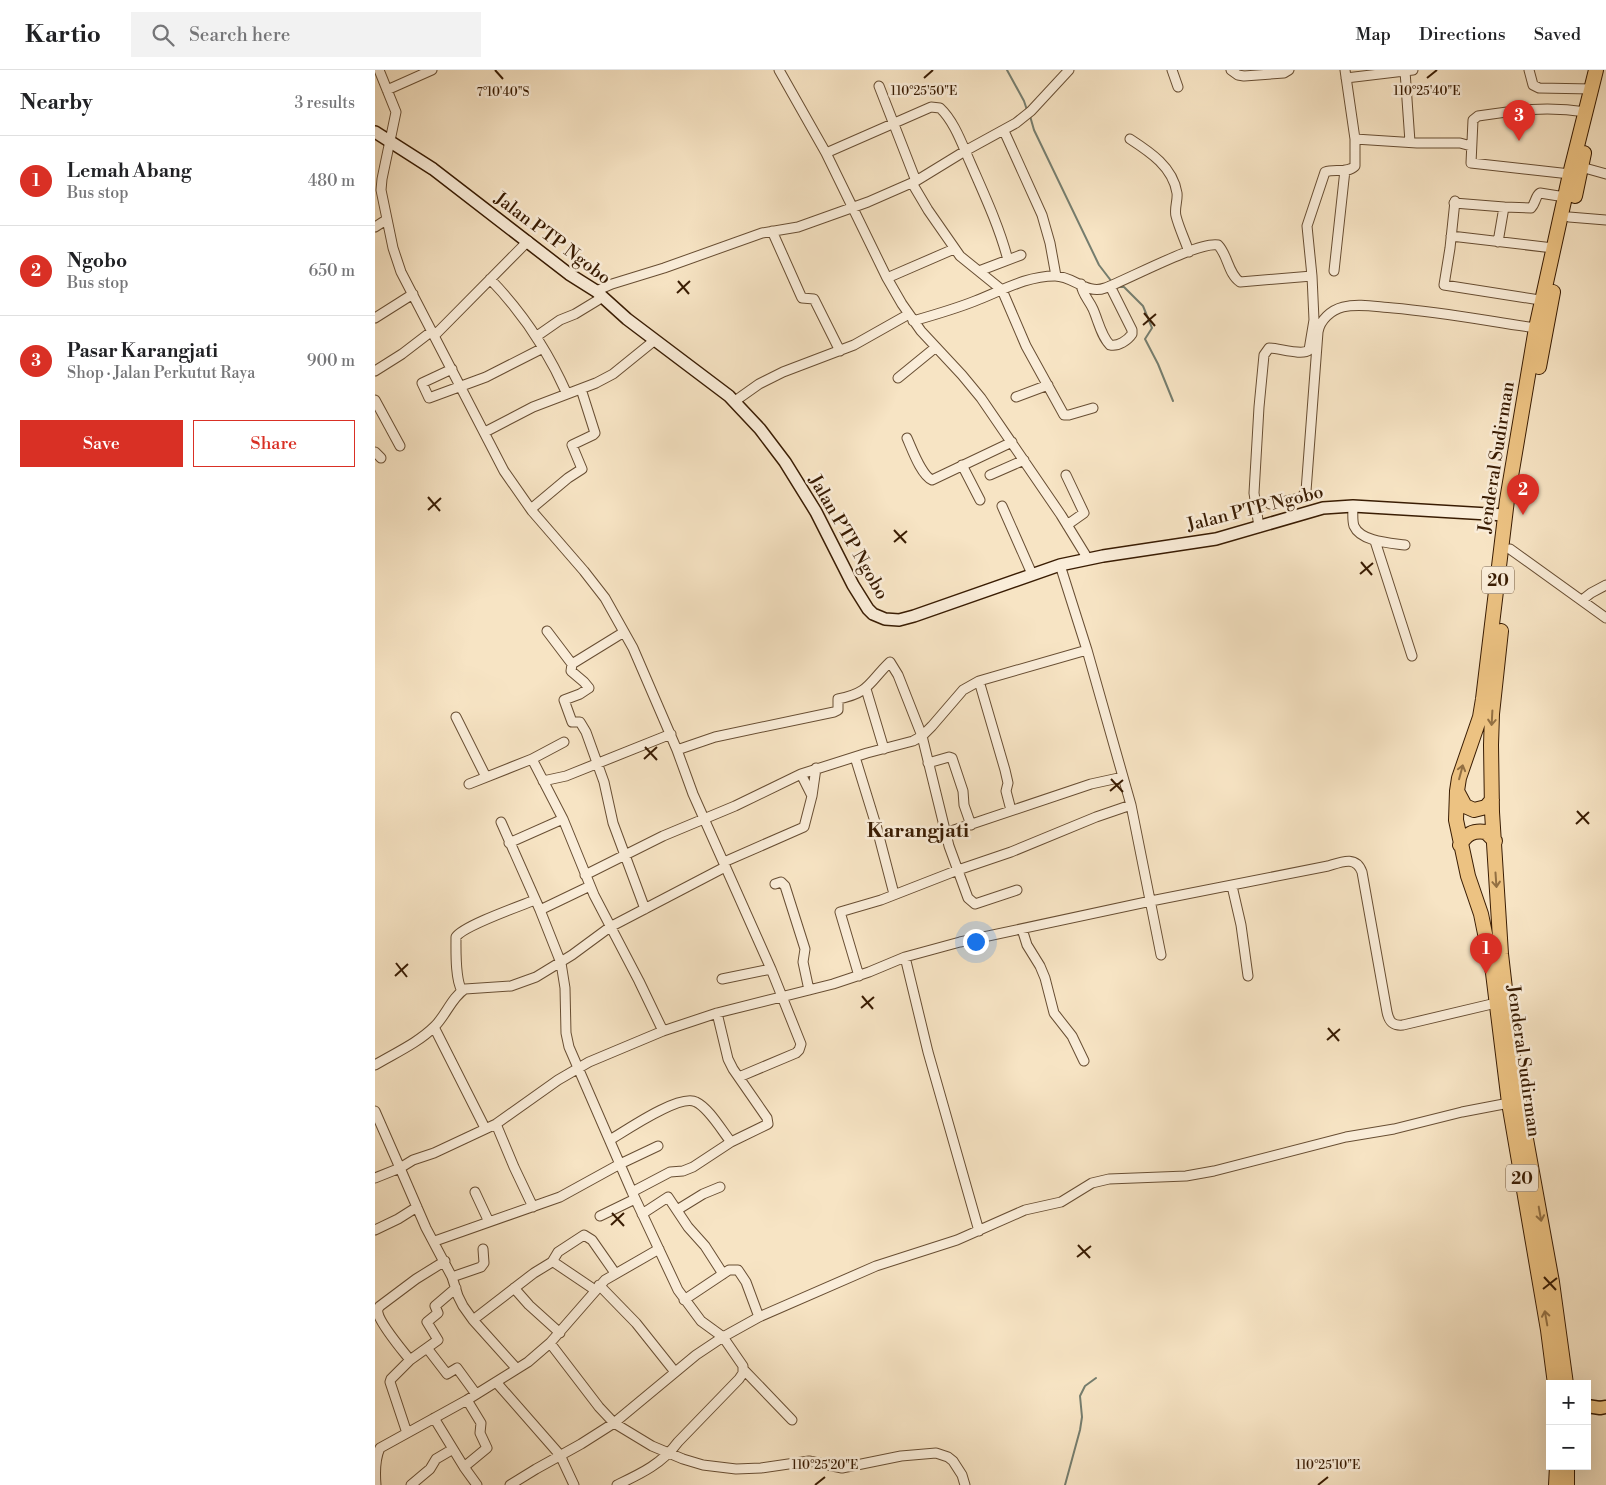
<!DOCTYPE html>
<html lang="en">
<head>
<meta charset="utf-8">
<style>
	body { margin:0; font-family:"Libre Bodoni",serif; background:#f2f2f2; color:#202124 }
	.controls { position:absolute; right:15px; bottom:15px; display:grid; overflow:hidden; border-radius:0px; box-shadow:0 5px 20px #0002 }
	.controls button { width:45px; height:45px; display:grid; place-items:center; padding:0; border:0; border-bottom:1px solid #e0e0e0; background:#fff; color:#202124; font:25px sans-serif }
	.you { position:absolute; left:600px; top:871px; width:18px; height:18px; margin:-12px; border:4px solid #fff; border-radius:50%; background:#1a73e8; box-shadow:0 0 0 8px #1a73e833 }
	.badge { display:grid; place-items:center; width:32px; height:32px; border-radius:50%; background:#d93025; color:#fff; font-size:16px; font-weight:700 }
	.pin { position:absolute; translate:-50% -41px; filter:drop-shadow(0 1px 2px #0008) }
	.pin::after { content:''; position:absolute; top:26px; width:18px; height:15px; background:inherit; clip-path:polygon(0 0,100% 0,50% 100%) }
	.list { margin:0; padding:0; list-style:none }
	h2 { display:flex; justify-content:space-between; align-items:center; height:65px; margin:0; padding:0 20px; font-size:21px }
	h2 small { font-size:16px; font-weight:400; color:#757577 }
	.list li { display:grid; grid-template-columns:32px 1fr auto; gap:15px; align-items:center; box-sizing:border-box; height:90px; padding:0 20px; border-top:1px solid #e0e0e0 }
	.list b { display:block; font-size:19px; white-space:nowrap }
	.list p { margin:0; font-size:16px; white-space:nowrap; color:#757577 }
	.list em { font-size:16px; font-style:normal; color:#757577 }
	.actions { display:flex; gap:10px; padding:15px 20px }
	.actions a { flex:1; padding:11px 0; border:1px solid #d93025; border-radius:0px; text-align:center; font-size:18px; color:#d93025 }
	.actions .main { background:#d93025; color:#fff }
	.icon { flex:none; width:28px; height:28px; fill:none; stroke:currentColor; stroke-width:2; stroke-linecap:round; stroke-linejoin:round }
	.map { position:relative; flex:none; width:1231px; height:1415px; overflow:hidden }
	header { display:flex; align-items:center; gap:30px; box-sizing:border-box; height:70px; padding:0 25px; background:#fff; border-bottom:1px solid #e0e0e0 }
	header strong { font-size:24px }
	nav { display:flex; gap:28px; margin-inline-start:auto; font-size:18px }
	.search { width:350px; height:45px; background:#f2f2f2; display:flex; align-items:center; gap:12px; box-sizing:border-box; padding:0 18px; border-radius:0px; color:#757577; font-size:19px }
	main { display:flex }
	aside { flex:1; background:#fff }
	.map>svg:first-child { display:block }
</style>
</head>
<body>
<header>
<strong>Kartio</strong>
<div class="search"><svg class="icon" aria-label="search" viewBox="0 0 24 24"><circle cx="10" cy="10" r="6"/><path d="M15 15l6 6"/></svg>Search here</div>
<nav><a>Map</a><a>Directions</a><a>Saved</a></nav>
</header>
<main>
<aside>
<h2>Nearby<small>3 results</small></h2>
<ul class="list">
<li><span class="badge">1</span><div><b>Lemah Abang</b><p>Bus stop</p></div><em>480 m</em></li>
<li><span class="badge">2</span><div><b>Ngobo</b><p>Bus stop</p></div><em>650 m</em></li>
<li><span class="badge">3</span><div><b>Pasar Karangjati</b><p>Shop · Jalan Perkutut Raya</p></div><em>900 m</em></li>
</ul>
<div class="actions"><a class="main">Save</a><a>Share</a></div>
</aside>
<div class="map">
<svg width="1231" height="1415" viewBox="0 0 1231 1415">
	<rect width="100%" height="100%" fill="#f7e4c4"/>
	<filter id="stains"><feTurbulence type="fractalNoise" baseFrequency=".004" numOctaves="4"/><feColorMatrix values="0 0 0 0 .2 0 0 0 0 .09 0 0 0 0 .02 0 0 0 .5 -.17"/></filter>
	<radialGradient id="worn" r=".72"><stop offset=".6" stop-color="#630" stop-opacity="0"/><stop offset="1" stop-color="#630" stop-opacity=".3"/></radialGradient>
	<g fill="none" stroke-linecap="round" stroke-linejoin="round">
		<path stroke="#757d6e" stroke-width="2" d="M632 0 649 31 652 40
			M655 46 659 60 724 195 737 212
			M742 217H749L768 236 777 258 770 269 783 294 798 331
			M690 1415 705 1360 707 1347 705 1326 710 1316 721 1308"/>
		<g stroke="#684e33" stroke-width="11">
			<path id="minor" d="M4 0 21 42 7 109 6 120 18 178 26 202 129 401 157 441 209 501 230 528 258 578 302 680 318 724 396 899 426 974 424 980 421 983 364 1007
				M404 0 451 83 512 208 527 234 546 261 587 305 606 328 686 445 713 489
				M797 0 803 17
				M856 0 863 5 869 6 909 3 914 0
				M970 0 980 69 1042 73H1085L1096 76
				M1154 0 1158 15 1164 18 1217 19
				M1030 1 1035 72
				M971 8 1038 0
				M504 16 541 111
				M12 20 57 0
				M629 61 667 145 675 173 681 206
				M755 69C775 82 798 97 802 123 803 131 799 138 801 146 804 158 810 170 814 182
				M451 83 556 37 565 38C579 51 587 74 595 92 609 124 624 156 633 190
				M1206 97 1231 104
				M1195 104 1096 93 1098 50 1103 46C1142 40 1172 36 1211 42
				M537 113 553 140 585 186 627 220 651 276 689 345H694L718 338
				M1080 131 1075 178 1069 215 1171 231
				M1079 133 1129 137 1123 172
				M1129 137 1156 138C1161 133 1160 126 1165 123L1190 127
				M1194 147 1231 150
				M0 157 11 150
				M397 161 426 226 427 228 439 229 465 281
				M1076 166 1178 178
				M604 201 646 185
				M959 201 970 100
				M512 208 579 179
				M115 209C148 243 173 281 192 324
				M706 214C707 224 714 230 718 239 723 250 726 266 735 275 743 277 753 270 757 264V260L735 216
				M221 221 237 214 289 198 387 163 423 157 493 132 541 111 590 81 641 53 656 41 694 0
				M0 248 38 224
				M538 251C559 245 580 239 600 231 626 221 651 206 680 206 698 206 712 225 730 218 752 210 824 171 843 175 853 185 853 204 865 212L937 206 932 156 950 102C960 98 972 104 980 96V69
				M60 265 153 171
				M162 266 185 250 200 244 228 227
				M77 299 47 313 54 328 111 307 168 278
				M0 301 27 284 57 261
				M523 308 561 277
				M641 327 673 315
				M0 330 25 376
				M360 331 384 314 408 302 479 275 534 244
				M110 362 158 337 221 313 238 304 280 270
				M532 368C537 379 546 405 557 410L637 372
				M0 382 6 388
				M587 395 605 430
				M615 405 649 390
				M691 405 709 443 692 455
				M895 434 926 428 931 421 943 262C945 250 956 240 968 237 984 233 1002 237 1018 238 1066 242 1113 251 1161 258
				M627 436 657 504
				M978 436C978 442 977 450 979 456 986 472 1016 473 1030 475
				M156 439 193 408 207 399 197 375 218 365 220 363 206 319
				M884 457 879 423 884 337 889 285 894 278C904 278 927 286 934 280L939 250 937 206
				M1000 471 1037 586
				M1135 479 1231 548
				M685 495 712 580 756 735 786 885
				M1207 530 1216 523 1231 515
				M172 561 197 594
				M249 562 197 594 196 601 209 612 214 618 205 624 189 630 197 652H205L211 662 229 712 238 753 270 839
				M604 611 630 700 633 713 631 721 636 740
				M491 619 509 679
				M81 647 111 707
				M302 680 340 667 459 642 463 640V629C495 623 494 612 515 592L523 605 547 666 574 776 593 828 600 834 642 820
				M480 687 501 755 519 824
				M157 689 189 672
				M553 693 574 687 577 688 588 721 589 735 596 755
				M426 704 437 726
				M168 711 191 706 296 664
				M94 714 157 689 188 749 219 825 264 911 288 961
				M126 752 165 840 186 893 190 918 191 963 194 977 257 1122 303 1220 326 1251 348 1267 368 1296V1303L364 1309 303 1372C287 1394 265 1404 242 1415
				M570 763 716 714 748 707
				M134 773 188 749
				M349 792 429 757 437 726 441 698
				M210 805 288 766 360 736 426 704 492 683 538 671 547 666 557 656 588 620 604 611 712 580
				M400 814 406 812 410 816 430 879 428 892 434 920
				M857 816 866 855 873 906
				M165 840 215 816
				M647 859 652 875 665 896 670 908 679 943 697 966 709 991
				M530 887 553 982 604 1161
				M484 906 465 842 506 830 583 800 636 782 721 747 756 735
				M347 909 396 899
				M87 921C80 909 81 881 81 867 88 856 145 836 160 830
				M59 957 110 1058
				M0 995C20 983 43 973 60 956 71 945 77 927 90 919L136 916 161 907 197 885 235 857 350 797
				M0 1041 25 1098 0 1108
				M121 1054 139 1097 158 1137
				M235 1070C250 1061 305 1023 321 1032 334 1038 347 1061 356 1072
				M100 1122 114 1152
				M257 1122 295 1102 308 1101 318 1097 356 1072 393 1054 392 1048 358 999 353 989 342 943
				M302 1140 328 1124 345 1117
				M267 1144 293 1127 313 1157 330 1176 348 1204
				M225 1146 260 1129
				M0 1160 23 1149 42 1137
				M60 1171 185 1127 245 1094 283 1076
				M177 1192 183 1182 209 1165 217 1170 240 1203
				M77 1207 106 1197 109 1193 108 1179
				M224 1215 261 1253 300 1302
				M139 1218 154 1235 185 1263
				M309 1230 354 1200H363L371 1212 384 1247
				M98 1250 159 1203 177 1192 180 1193 220 1220
				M175 1273 224 1337 239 1353 277 1376 308 1389 328 1395 361 1399 386 1398 434 1391 467 1398 526 1386 561 1383 573 1387 578 1391 587 1405 590 1415
				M52 1278 72 1304 82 1298 101 1324
				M35 1290C28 1281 5 1254 3 1243 2 1240 3 1238 5 1236L41 1209 70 1191
				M142 1299 98 1250 88 1236 83 1226 77 1207 51 1158 25 1098 38 1090 59 1083 121 1054 183 1010 214 992 288 961 342 943 458 914 494 902 530 887 585 872 776 831 953 796C966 792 981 785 987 802L1012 942C1014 952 1018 956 1028 955L1121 933
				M369 1300 417 1350
				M121 1312 185 1385 199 1415
				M59 1348 89 1397 102 1415
				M32 1363 15 1312 16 1309 35 1290 63 1270 52 1252 63 1243 60 1236 81 1218
				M89 1397 112 1378 105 1363 106 1353 92 1330
				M1 1415C0 1403 0 1389 5 1378L92 1330 153 1292 175 1273 230 1210 284 1179
				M36 1415 55 1399 61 1389 78 1379
				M135 1415 161 1399 206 1374 239 1353 321 1285 348 1267 384 1247 501 1196 582 1170 650 1140 686 1132 717 1113 734 1109 811 1106 839 1101 971 1067 1019 1059 1087 1042 1134 1033"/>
		</g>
		<g stroke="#391c03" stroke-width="14">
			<path id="secondary" d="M0 62 58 99 194 204 221 221 252 249 354 326 385 359 410 392 441 442 478 515 493 539 498 544 510 549 524 550 539 546 685 495 728 486 841 469 948 438 978 436 1130 445"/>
		</g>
		<g stroke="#391c03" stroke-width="15">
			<path id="primary" d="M1212 1336 1225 1338 1231 1337"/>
		</g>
		<g stroke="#391c03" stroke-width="16">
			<path id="trunk" d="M1200 126 1209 83
				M1164 297 1178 222
				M1126 561 1117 644 1116 675 1117 742 1126 884 1141 1014 1177 1212 1191 1314
				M1082 721 1090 736 1099 740 1111 737 1117 730
				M1085 775C1091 764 1098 760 1111 762L1120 771
				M1180 1314 1173 1260 1134 1033 1118 903 1106 844 1093 806 1081 750 1082 721 1084 708 1105 647 1108 629 1132 430 1161 258 1195 104 1221 0
				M1181 1415 1182 1396
				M1192 1415V1396"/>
		</g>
		<use href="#minor" stroke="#faedd9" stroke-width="9"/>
		<use href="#secondary" stroke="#faedd9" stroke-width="11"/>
		<use href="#primary" stroke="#ecc282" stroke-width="12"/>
		<use href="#trunk" stroke="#ecc282" stroke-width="14"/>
	</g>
	<defs><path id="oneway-shaft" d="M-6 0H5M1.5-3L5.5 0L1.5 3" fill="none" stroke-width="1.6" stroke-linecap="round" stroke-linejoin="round" transform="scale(1.25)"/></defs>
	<g stroke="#926f42">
		<use href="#oneway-shaft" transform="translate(1117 648) rotate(93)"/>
		<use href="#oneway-shaft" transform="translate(1086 702) rotate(-75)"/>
		<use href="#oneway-shaft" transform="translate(1121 810) rotate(86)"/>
		<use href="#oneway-shaft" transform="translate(1165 1144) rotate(80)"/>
		<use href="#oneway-shaft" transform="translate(1171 1248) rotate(-100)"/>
	</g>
	<path fill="none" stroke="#391c03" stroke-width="2" d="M120 0 128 9M549 8 558 0M1052 8 1062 0M303 211 314 224M302 223 315 211M769 243 780 256M768 255 781 244M53 427 65 441M53 440 66 428M519 460 531 473M519 472 532 461M986 492 997 505M985 504 998 493M270 677 282 690M269 689 282 677M736 709 748 722M735 721 748 710M1202 741 1214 754M1201 754 1214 742M21 893 32 907M20 906 33 894M487 926 498 939M486 938 499 927M953 958 964 971M952 970 965 959M237 1143 249 1156M236 1155 249 1143M703 1175 715 1188M702 1187 716 1176M1169 1207 1181 1220M1168 1219 1182 1208M440 1415 450 1407M943 1415 953 1407"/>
	<g text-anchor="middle" stroke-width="5" stroke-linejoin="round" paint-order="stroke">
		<g fill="#faedd9" stroke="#735b43" stroke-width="1">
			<rect x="1107" y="496.5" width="32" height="27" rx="4"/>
			<rect x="1131" y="1094.5" width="32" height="27" rx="4"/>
		</g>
		<g font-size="16" font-weight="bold" fill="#391c03">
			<text x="1123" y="516">20</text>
			<text x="1147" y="1114">20</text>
		</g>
		<g font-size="18" fill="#391c03" stroke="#faedd9">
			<text transform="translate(178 168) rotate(37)" y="6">Jalan PTP Ngobo</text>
			<text transform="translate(1121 387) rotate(-81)" y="6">Jenderal Sudirman</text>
			<text transform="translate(880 438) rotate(-14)" y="6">Jalan PTP Ngobo</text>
			<text transform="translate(474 467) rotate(60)" y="6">Jalan PTP Ngobo</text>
			<text transform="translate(1149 991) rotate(82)" y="6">Jenderal Sudirman</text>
		</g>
		<g font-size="20" font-weight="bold" fill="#391c03" stroke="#faedd9">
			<text x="543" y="767">Karangjati</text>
		</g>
	</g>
	<g font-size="12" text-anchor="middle" fill="#391c03" stroke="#faedd9" stroke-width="5" stroke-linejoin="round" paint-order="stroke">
		<text x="549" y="25">110°25'50"E</text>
		<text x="1052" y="25">110°25'40"E</text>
		<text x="128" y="26">7°10'40"S</text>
		<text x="450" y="1399">110°25'20"E</text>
		<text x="953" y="1399">110°25'10"E</text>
	</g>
	<rect width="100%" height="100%" filter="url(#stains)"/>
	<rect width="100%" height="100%" fill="url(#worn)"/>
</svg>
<div class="controls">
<button>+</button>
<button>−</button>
</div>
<div class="you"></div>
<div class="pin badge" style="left:1111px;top:904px">1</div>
<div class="pin badge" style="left:1148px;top:445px">2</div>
<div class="pin badge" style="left:1144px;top:71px">3</div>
</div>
</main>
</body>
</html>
